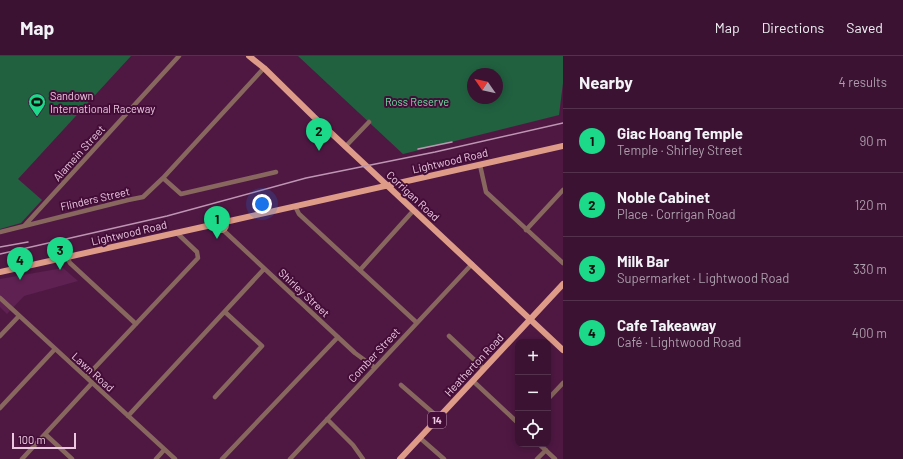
<!DOCTYPE html>
<html lang="en">
<head>
<meta charset="utf-8">
<style>
	body { margin:0; font-family:Barlow,sans-serif; background:#46203e; color:#f1f3f6 }
	.controls { position:absolute; right:12px; bottom:12px; display:grid; overflow:hidden; border-radius:8px; box-shadow:0 2px 10px #0003 }
	.controls button { width:36px; height:36px; display:grid; place-items:center; padding:0; border:0; border-bottom:1px solid #54324d; background:#3b1232; color:#f1f3f6; font:20px sans-serif }
	.compass { position:absolute; left:467px; top:12px; width:36px; height:36px; border-radius:50%; background:#3b1232; box-shadow:0 2px 10px #0003; rotate:304deg }
	.scale { position:absolute; left:12px; bottom:10px; width:64px; box-sizing:border-box; padding-left:4px; border:2px solid #ebc8e0; border-top:0; font-size:11px; line-height:14px; white-space:nowrap; color:#ebc8e0; -webkit-text-stroke:3px #430d38; paint-order:stroke }
	.you { position:absolute; left:262px; top:148px; width:14px; height:14px; margin:-10px; border:3px solid #fff; border-radius:50%; background:#1a73e8; box-shadow:0 0 0 6px #1a73e833 }
	.badge { display:grid; place-items:center; width:26px; height:26px; border-radius:50%; background:#1bd988; color:#111; font-size:13px; font-weight:700 }
	.pin { position:absolute; translate:-50% -33px; filter:drop-shadow(0 1px 2px #0008) }
	.pin::after { content:''; position:absolute; top:21px; width:14px; height:12px; background:inherit; clip-path:polygon(0 0,100% 0,50% 100%) }
	.list { margin:0; padding:0; list-style:none }
	h2 { display:flex; justify-content:space-between; align-items:center; height:52px; margin:0; padding:0 16px; font-size:17px }
	h2 small { font-size:13px; font-weight:400; color:#ac9eac }
	.list li { display:grid; grid-template-columns:26px 1fr auto; gap:12px; align-items:center; box-sizing:border-box; height:64px; padding:0 16px; border-top:1px solid #54324d }
	.list b { display:block; font-size:15px; white-space:nowrap }
	.list p { margin:0; font-size:13px; white-space:nowrap; color:#ac9eac }
	.list em { font-size:13px; font-style:normal; color:#ac9eac }
	.icon { flex:none; width:22px; height:22px; fill:none; stroke:currentColor; stroke-width:2; stroke-linecap:round; stroke-linejoin:round }
	.map { position:relative; flex:none; width:563px; height:403px; overflow:hidden }
	header { display:flex; align-items:center; gap:24px; box-sizing:border-box; height:56px; padding:0 20px; background:#3b1232; border-bottom:1px solid #54324d }
	header strong { font-size:19px }
	nav { display:flex; gap:22px; margin-inline-start:auto; font-size:14px }
	main { display:flex }
	aside { flex:1; background:#3b1232 }
	.map>svg:first-child { display:block }
</style>
</head>
<body>
<header>
<strong>Map</strong>
<nav><a>Map</a><a>Directions</a><a>Saved</a></nav>
</header>
<main>
<div class="map">
<svg width="563" height="403" viewBox="0 0 563 403">
	<rect width="100%" height="100%" fill="#4f1843"/>
	<path fill="#5e2151" d="M63 212 78 225 24 240 7 258 0 251V223Z"/>
	<path fill="#216140" fill-rule="evenodd" d="M0 0H131L18 123 42 144 21 167 0 173Z
		M298 0H563V27L559 59 403 98ZM473 18H497V42H473Z"/>
	<g fill="none" stroke-linecap="round" stroke-linejoin="round">
		<path stroke="#88685e" stroke-width="4.5" d="M345 91 369 66
			M480 109 486 136 563 207
			M163 122 264 12
			M295 150 299 158 416 266
			M25 169 179 0
			M222 173 355 297 374 311
			M526 174 563 134
			M0 176 128 144 143 141 163 122 181 138 276 116
			M67 201 70 207 136 268
			M360 214 413 155
			M0 242 175 403
			M0 280 19 260
			M449 280 484 313
			M86 321 198 202 197 196 177 177
			M473 325 518 367
			M401 329 439 362
			M215 341 262 290 225 256
			M548 343 563 327
			M0 352 55 293
			M128 360 264 213
			M327 363 353 389 363 403
			M45 378 72 403
			M420 382 444 403
			M539 388 555 403
			M22 403 92 327
			M156 403 164 394
			M222 403 338 281
			M290 403 472 208
			M537 403 546 394"/>
		<path stroke="#de9c88" stroke-width="6" d="M249 0 264 12 314 61 563 294
			M216 169a5 5 0 1 1 10 0a5 5 0 1 1-10 0Z
			M225 166 563 90
			M0 216 216 168
			M400 403 563 228"/>
		<path stroke="#be95b3" stroke-width="1.5" d="M418 93 452 86
			M0 191 28 186
			M0 198 167 160 306 122 435 96 563 67"/>
	</g>
	<defs>
		<g id="stadium-pin" transform="scale(0.9)"><path d="M0 17L-7.5 6A9.5 9.5 0 1 1 7.5 6Z" fill="#1bd988" stroke="#430d38"/><path d="M0-5a6.5 5 0 1 0 0 10a6.5 5 0 1 0 0-10ZM-3.5-1.8h7v3.6h-7Z" fill="#111"/></g>
	</defs>
	<g fill-rule="evenodd">
		<use href="#stadium-pin" x="37" y="46"/>
	</g>
	<g text-anchor="middle" stroke-width="4" stroke-linejoin="round" paint-order="stroke">
		<rect fill="#430d38" stroke="#b990ae" stroke-width="1" x="428" y="356" width="18" height="16" rx="3"/>
		<g font-size="10" font-weight="bold" fill="#ebc8e0">
			<text x="437" y="368">14</text>
		</g>
		<g font-size="11" fill="#ebc8e0" stroke="#430d38" text-anchor="start">
			<text x="50" y="44">Sandown<tspan x="50" dy="13">International Raceway</tspan></text>
		</g>
		<g font-size="11" fill="#6cdea0" stroke="#430d38">
			<text x="417" y="50">Ross Reserve</text>
		</g>
		<g font-size="11" fill="#ebc8e0" stroke="#430d38">
			<text transform="translate(79 97) rotate(-48)" y="4">Alamein Street</text>
			<text transform="translate(450 105) rotate(-13)" y="4">Lightwood Road</text>
			<text transform="translate(413 140) rotate(43)" y="4">Corrigan Road</text>
			<text transform="translate(95 143) rotate(-13)" y="4">Flinders Street</text>
			<text transform="translate(129 177) rotate(-13)" y="4">Lightwood Road</text>
			<text transform="translate(304 237) rotate(43)" y="4">Shirley Street</text>
			<text transform="translate(374 299) rotate(-47)" y="4">Comber Street</text>
			<text transform="translate(474 309) rotate(-47)" y="4">Heatherton Road</text>
			<text transform="translate(93 316) rotate(42)" y="4">Lawn Road</text>
		</g>
	</g>
</svg>
<div class="controls">
<button>+</button>
<button>−</button>
<button><svg class="icon" aria-label="locate" viewBox="0 0 24 24"><circle cx="12" cy="12" r="6"/><path d="M12 2v4M12 18v4M2 12h4M18 12h4"/></svg></button>
</div>
<svg class="compass" viewBox="-18 -18 36 36"><path d="M0-13l5 13h-10z" fill="#e53935"/><path d="M0 13l5-13h-10z" fill="#ac9eac"/></svg>
<div class="scale">100 m</div>
<div class="you"></div>
<div class="pin badge" style="left:217px;top:183px">1</div>
<div class="pin badge" style="left:319px;top:95px">2</div>
<div class="pin badge" style="left:60px;top:214px">3</div>
<div class="pin badge" style="left:20px;top:224px">4</div>
</div>
<aside>
<h2>Nearby<small>4 results</small></h2>
<ul class="list">
<li><span class="badge">1</span><div><b>Giac Hoang Temple</b><p>Temple · Shirley Street</p></div><em>90 m</em></li>
<li><span class="badge">2</span><div><b>Noble Cabinet</b><p>Place · Corrigan Road</p></div><em>120 m</em></li>
<li><span class="badge">3</span><div><b>Milk Bar</b><p>Supermarket · Lightwood Road</p></div><em>330 m</em></li>
<li><span class="badge">4</span><div><b>Cafe Takeaway</b><p>Café · Lightwood Road</p></div><em>400 m</em></li>
</ul>
</aside>
</main>
</body>
</html>
